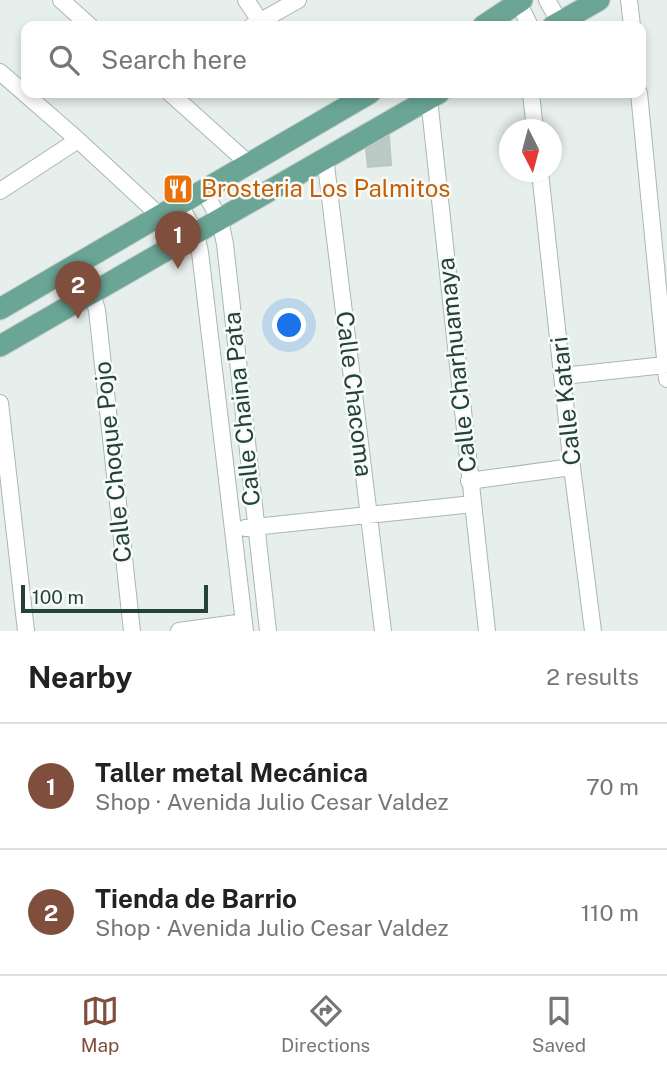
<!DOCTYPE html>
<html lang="en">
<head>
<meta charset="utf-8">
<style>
	body { margin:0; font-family:"Public Sans",sans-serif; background:#f2f2f2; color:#222 }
	.compass { position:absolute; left:499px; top:119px; width:63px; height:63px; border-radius:50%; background:#fff; box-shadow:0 4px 10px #0003; rotate:174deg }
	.scale { position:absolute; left:21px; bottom:18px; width:187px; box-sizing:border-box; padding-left:7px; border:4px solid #24423a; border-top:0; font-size:19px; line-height:24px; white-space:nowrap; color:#24423a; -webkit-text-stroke:5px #f7fbf9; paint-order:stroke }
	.you { position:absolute; left:290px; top:326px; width:24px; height:24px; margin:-18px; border:5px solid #fff; border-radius:50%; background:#1a73e8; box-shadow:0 0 0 10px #1a73e833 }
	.badge { display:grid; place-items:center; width:46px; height:46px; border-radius:50%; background:#804e3d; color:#fff; font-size:23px; font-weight:700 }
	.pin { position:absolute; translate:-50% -58px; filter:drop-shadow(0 2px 4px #0008) }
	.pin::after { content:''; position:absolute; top:37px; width:24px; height:21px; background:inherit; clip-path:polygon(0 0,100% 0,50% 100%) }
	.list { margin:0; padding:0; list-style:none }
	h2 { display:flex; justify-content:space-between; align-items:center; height:91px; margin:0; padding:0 28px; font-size:30px }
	h2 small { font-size:23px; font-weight:400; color:#767676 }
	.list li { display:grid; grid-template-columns:46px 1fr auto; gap:21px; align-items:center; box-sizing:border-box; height:126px; padding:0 28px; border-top:2px solid #e0e0e0 }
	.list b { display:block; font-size:26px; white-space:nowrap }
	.list p { margin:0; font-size:23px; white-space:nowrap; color:#767676 }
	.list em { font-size:23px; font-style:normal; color:#767676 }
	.icon { flex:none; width:38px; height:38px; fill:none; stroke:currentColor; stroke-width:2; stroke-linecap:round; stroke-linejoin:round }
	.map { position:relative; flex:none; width:667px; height:631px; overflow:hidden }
	.search { position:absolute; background:#fff; box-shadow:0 4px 10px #0003; left:21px; right:21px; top:21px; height:77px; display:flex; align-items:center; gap:18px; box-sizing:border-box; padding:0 24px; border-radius:14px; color:#767676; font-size:26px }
	.sheet { height:343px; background:#fff }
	nav { display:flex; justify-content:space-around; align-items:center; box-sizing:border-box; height:98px; border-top:2px solid #e0e0e0; background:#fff; font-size:19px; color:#767676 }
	nav a { display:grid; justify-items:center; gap:4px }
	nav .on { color:#804e3d }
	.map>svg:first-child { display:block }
</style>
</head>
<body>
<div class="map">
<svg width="667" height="631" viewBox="0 0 667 631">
	<rect width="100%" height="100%" fill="#e6efeb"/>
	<path fill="#bbcac4" stroke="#b8c9c2" stroke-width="2" d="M389 136 391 165 368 167 366 149Z"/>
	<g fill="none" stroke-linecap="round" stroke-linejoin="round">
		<g stroke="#a8b8b2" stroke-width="18">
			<path id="minor" d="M61 0 90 26
				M246 0 260 21
				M517 0 530 26
				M547 0 560 23
				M629 0 632 26
				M252 26 298 0
				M0 72 78 140 160 216 179 244
				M170 93 249 164
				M531 93 535 130
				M639 93 667 379
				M429 99 487 631
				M325 157 383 631
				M540 172 572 467 593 631
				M0 191 78 140
				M204 191 220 220 225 244 268 631
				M180 205 196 234 200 252 245 631
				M92 294 97 310 132 631
				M563 376 665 365
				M0 403 26 631
				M469 481 572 467
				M245 528 473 504
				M179 631 244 622"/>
		</g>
		<g stroke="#c2cac8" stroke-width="23">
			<path id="major" d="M483 26 522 0
				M553 26 599 0
				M0 309 370 93
				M0 346 439 93"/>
		</g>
		<use href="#minor" stroke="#fff" stroke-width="16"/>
		<use href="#major" stroke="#6aa596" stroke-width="21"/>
	</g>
	<defs>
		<g id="restaurant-square" transform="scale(1.575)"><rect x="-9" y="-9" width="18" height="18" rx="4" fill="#e8710a" stroke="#f7fbf9"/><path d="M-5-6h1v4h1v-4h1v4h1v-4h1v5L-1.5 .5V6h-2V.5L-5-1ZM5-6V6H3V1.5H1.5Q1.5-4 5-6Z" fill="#fff"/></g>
	</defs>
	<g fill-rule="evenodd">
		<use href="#restaurant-square" x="178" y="189"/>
	</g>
	<g text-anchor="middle" stroke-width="5" stroke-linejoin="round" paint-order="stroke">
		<g font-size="24" fill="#c56008" stroke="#f7fbf9" text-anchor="start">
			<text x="201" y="197">Brosteria Los Palmitos</text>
		</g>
		<g font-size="24" fill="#24423a" stroke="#f7fbf9">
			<text transform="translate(457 365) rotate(-96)" y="8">Calle Charhuamaya</text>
			<text transform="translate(354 394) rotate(83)" y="8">Calle Chacoma</text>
			<text transform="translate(566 401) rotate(-96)" y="8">Calle Katari</text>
			<text transform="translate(242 409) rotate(-96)" y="8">Calle Chaina Pata</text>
			<text transform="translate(113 462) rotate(-96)" y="8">Calle Choque Pojo</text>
		</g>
	</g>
</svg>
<svg class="compass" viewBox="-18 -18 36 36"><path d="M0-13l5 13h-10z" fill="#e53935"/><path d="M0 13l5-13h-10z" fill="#767676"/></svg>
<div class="scale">100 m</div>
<div class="you"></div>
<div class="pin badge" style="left:178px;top:269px">1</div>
<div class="pin badge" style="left:78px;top:319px">2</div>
<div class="search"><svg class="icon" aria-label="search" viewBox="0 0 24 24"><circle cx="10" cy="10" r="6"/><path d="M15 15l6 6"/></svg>Search here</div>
</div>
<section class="sheet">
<h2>Nearby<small>2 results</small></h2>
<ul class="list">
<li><span class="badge">1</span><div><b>Taller metal Mecánica</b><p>Shop · Avenida Julio Cesar Valdez</p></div><em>70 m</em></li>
<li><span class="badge">2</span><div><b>Tienda de Barrio</b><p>Shop · Avenida Julio Cesar Valdez</p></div><em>110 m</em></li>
</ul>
</section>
<nav>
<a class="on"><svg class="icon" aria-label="map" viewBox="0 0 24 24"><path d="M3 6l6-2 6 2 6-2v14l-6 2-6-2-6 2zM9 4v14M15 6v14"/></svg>Map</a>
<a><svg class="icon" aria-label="directions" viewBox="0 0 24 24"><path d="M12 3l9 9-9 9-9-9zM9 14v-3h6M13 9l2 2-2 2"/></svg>Directions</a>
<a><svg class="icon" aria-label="saved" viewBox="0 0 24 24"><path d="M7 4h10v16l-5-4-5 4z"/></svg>Saved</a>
</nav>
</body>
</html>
